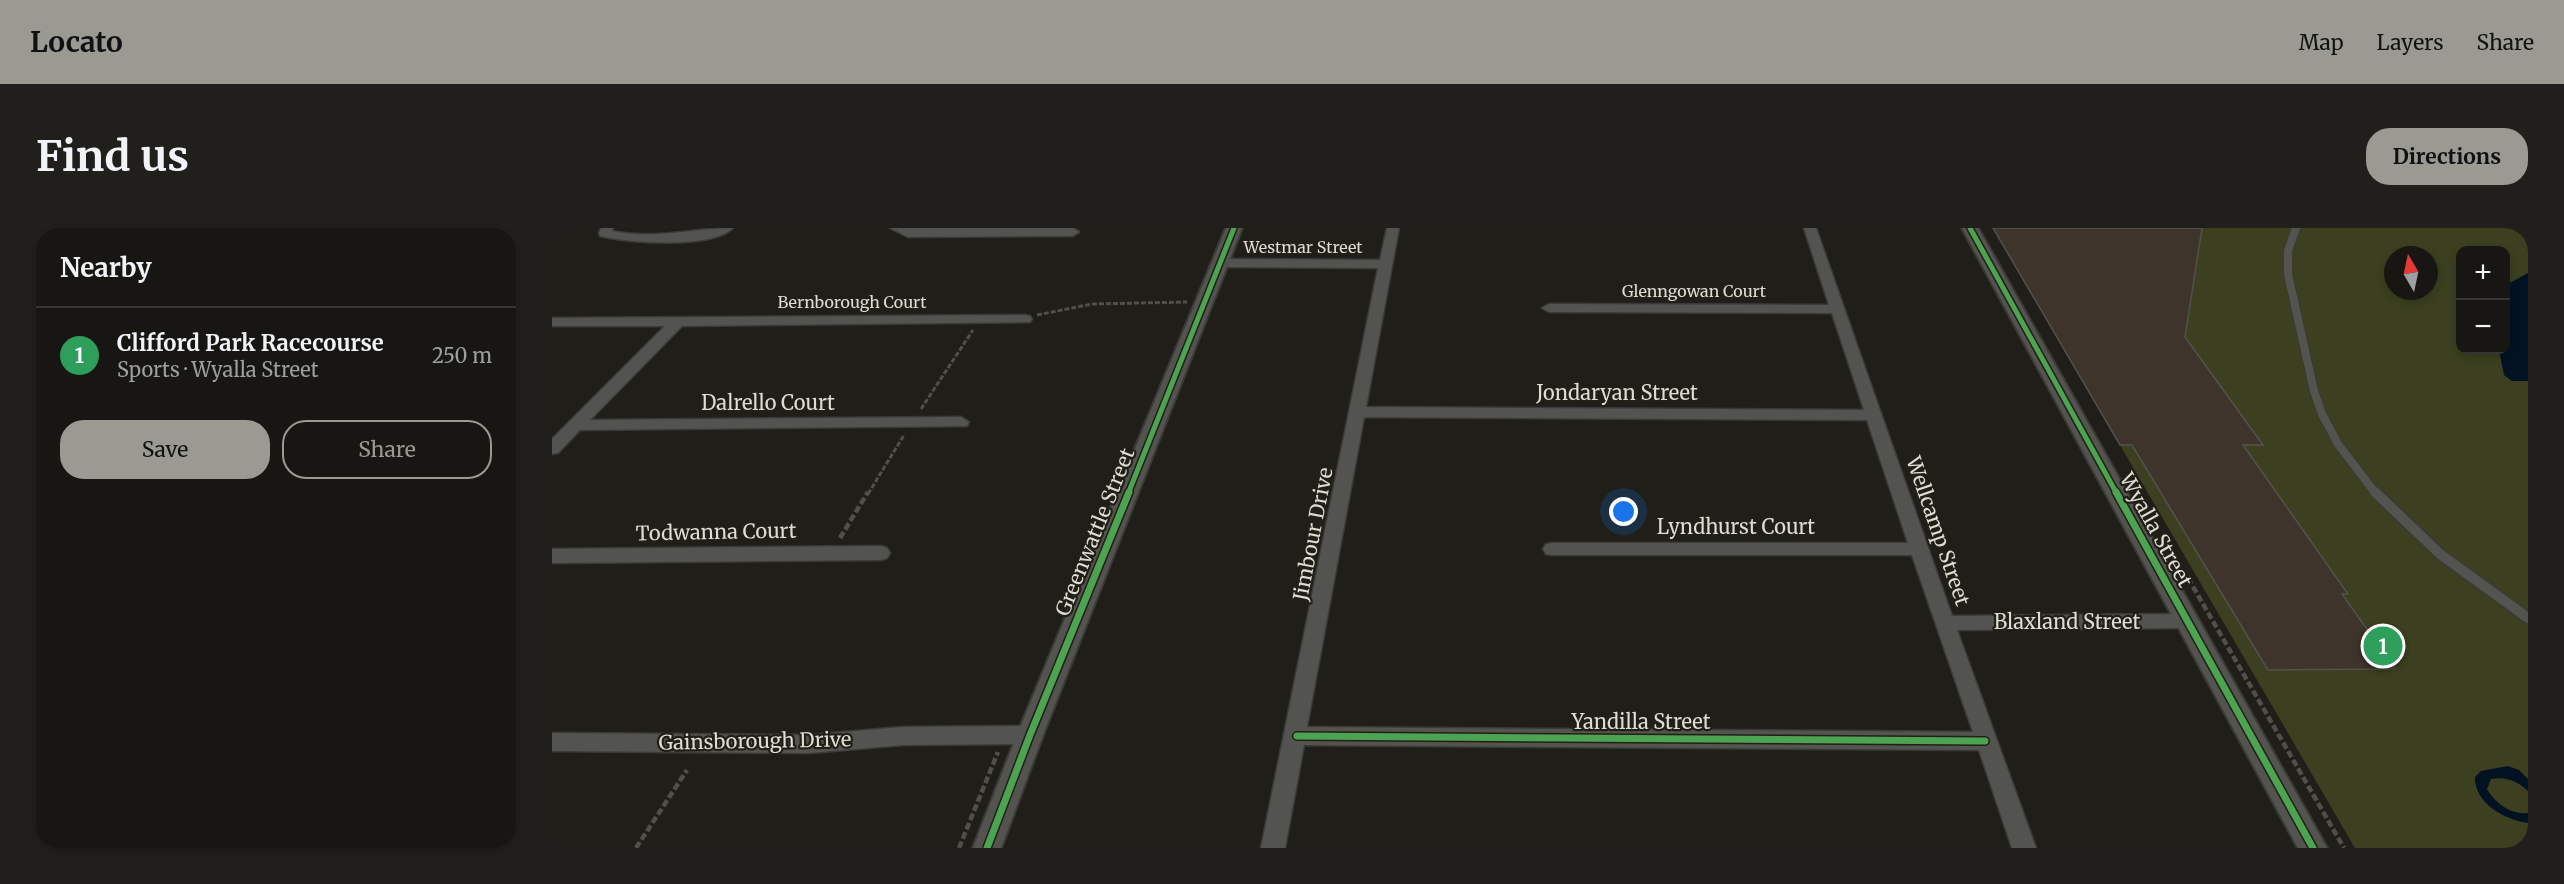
<!DOCTYPE html>
<html lang="en">
<head>
<meta charset="utf-8">
<style>
	body { margin:0; font-family:Merriweather,serif; background:#201f1c; color:#f1f3f6 }
	.controls { position:absolute; right:18px; top:18px; display:grid; overflow:hidden; border-radius:12px; box-shadow:0 3px 9px #0003 }
	.controls button { width:54px; height:54px; display:grid; place-items:center; padding:0; border:0; border-bottom:2px solid #363533; background:#171613; color:#f1f3f6; font:30px sans-serif }
	.compass { position:absolute; left:1832px; top:18px; width:54px; height:54px; border-radius:50%; background:#171613; box-shadow:0 3px 9px #0003; rotate:351deg }
	.you { position:absolute; left:1072px; top:284px; width:21px; height:21px; margin:-15px; border:4px solid #fff; border-radius:50%; background:#1a73e8; box-shadow:0 0 0 9px #1a73e833 }
	.badge { display:grid; place-items:center; width:39px; height:39px; border-radius:50%; background:#9a9a93; color:#fff; font-size:20px; font-weight:700 }
	.pin { position:absolute; translate:-50% -50%; border:3px solid #fff; box-shadow:0 2px 6px #0006 }
	.list { margin:0; padding:0; list-style:none }
	h2 { display:flex; justify-content:space-between; align-items:center; height:78px; margin:0; padding:0 24px; font-size:26px }
	h2 small { font-size:20px; font-weight:400; color:#9e9fa0 }
	.list li { display:grid; grid-template-columns:39px 1fr auto; gap:18px; align-items:center; box-sizing:border-box; height:96px; padding:0 24px; border-top:2px solid #363533 }
	.list b { display:block; font-size:22px; white-space:nowrap }
	.list p { margin:0; font-size:20px; white-space:nowrap; color:#9e9fa0 }
	.list em { font-size:20px; font-style:normal; color:#9e9fa0 }
	.actions { display:flex; gap:12px; padding:18px 24px }
	.actions a { flex:1; padding:14px 0; border:2px solid #9a9a93; border-radius:24px; text-align:center; font-size:21px; color:#9a9a93 }
	.actions .main { background:#9a9a93; color:#111 }
	.map { position:relative; flex:none; width:1976px; height:620px; overflow:hidden; border-radius:24px }
	header { display:flex; align-items:center; gap:36px; box-sizing:border-box; height:84px; padding:0 30px; background:#9a9a93; color:#111 }
	header strong { font-size:28px }
	nav { display:flex; gap:33px; margin-inline-start:auto; font-size:21px }
	.intro { display:flex; align-items:center; justify-content:space-between; box-sizing:border-box; height:144px; padding:0 36px }
	h1 { margin:0; font-size:42px }
	.button { padding:15px 27px; border-radius:24px; background:#9a9a93; color:#111; font-size:21px; font-weight:700 }
	main { display:flex; gap:36px; padding:0 36px }
	aside { flex:1; background:#171613; border-radius:24px; box-shadow:0 3px 9px #0003 }
	.map>svg:first-child { display:block }
</style>
</head>
<body>
<header>
<strong>Locato</strong>
<nav><a>Map</a><a>Layers</a><a>Share</a></nav>
</header>
<div class="intro"><h1>Find us</h1><a class="button">Directions</a></div>
<main>
<aside>
<h2>Nearby<small></small></h2>
<ul class="list">
<li><span class="badge" style="background:#2e9e5b">1</span><div><b>Clifford Park Racecourse</b><p>Sports · Wyalla Street</p></div><em>250 m</em></li>
</ul>
<div class="actions"><a class="main">Save</a><a>Share</a></div>
</aside>
<div class="map">
<svg width="1976" height="620" viewBox="0 0 1976 620">
	<rect width="100%" height="100%" fill="#1f1e19"/>
	<path fill="#3c4021" fill-rule="evenodd" d="M1650 0H1976V620H1803L1568 217 1633 109ZM1908 22H1954V122H1908ZM1841 27H1877V63H1841Z"/>
	<path fill="#031223" d="M1976 45V153H1960L1952 147 1947 122H1954V57Z
		M1956 538 1967 542 1976 551V563C1966 553 1953 548 1939 551L1935 561C1943 575 1959 587 1976 585V595C1953 592 1922 575 1923 549L1929 543Z"/>
	<path fill="#3e342b" stroke="#54514d" stroke-width="1.5" d="M1441 0H1650L1633 109 1711 217H1691L1796 366H1790L1843 441 1716 442 1580 217H1568Z"/>
	<g fill="none" stroke-linecap="round" stroke-linejoin="round">
		<g stroke="#3b3a37" stroke-width="10">
			<path id="service-far1" d="M1744 0 1736 23V46L1762 163 1770 186 1786 216 1824 266"/>
		</g>
		<g stroke="#3b3a37" stroke-width="13">
			<path id="service" d="M1823 264 1888 326 1976 390"/>
		</g>
		<g stroke="#3b3a37" stroke-width="3">
			<path id="minor" d="M49 0H61L60 3C103 12 140 0 181 0 161 21 76 15 48 8L47 5Z
				M338 0H521L527 4 521 8 356 9Z
				M835 0H847L814 179 1312 182 1280 85 997 84 990 80 997 76 1277 77 1252 0H1264L1400 388 1635 386 1642 388 1645 393 1642 398 1635 400 1405 402 1484 620H1460L1427 522 752 517 733 620H709L826 40 670 39 663 35 670 31 828 32ZM812 189 1315 192 1356 315H1000L994 316 991 321 994 326 1000 327H1360L1421 504 755 499Z
				M473 87 478 88 480 91 478 94 130 98 38 192 409 189 417 194 415 198 28 202 6 225 0 226V211L113 98H0V90Z
				M329 318 335 320 338 325 335 330 329 332 0 335V321Z
				M478 498 486 501 489 507 486 513 478 516 351 517 257 525 0 523V505L257 507 351 499Z"/>
		</g>
		<g stroke="#3b3a37" stroke-width="4">
			<path id="tertiary" d="M674 0H690L491 507 449 620H421L465 507Z
				M1410 0H1426L1775 620H1746Z"/>
		</g>
		<path stroke="#504f4b" stroke-width="3" stroke-dasharray="5 2" stroke-linecap="butt" d="M485 87 540 76 635 74
			M369 181 421 102
			M316 266 352 207"/>
		<path stroke="#504f4b" stroke-width="4.5" stroke-dasharray="7 3" stroke-linecap="butt" d="M288 310 316 264
			M1636 350 1792 620
			M84 620 135 542
			M407 620 446 524"/>
		<use href="#service-far1" stroke="#53534f" stroke-width="8"/>
		<use href="#service" stroke="#53534f" stroke-width="10"/>
		<use href="#minor" fill="#53534f" fill-rule="evenodd"/>
		<use href="#tertiary" fill="#53534f" fill-rule="evenodd"/>
		<g stroke="#222016" stroke-width="8">
			<path id="cycleway-far1" d="M1418 0 1565 266
				M576 266 682 0"/>
		</g>
		<g stroke="#222016" stroke-width="10">
			<path id="cycleway" d="M1564 264 1761 620
				M745 508 1433 513
				M435 620 478 507 577 264"/>
		</g>
		<use href="#cycleway-far1" stroke="#4ca352" stroke-width="5"/>
		<use href="#cycleway" stroke="#4ca352" stroke-width="7"/>
	</g>
	<g text-anchor="middle" stroke-width="4.5" stroke-linejoin="round" paint-order="stroke">
		<g font-size="16" fill="#dddcd5" stroke="#222016">
			<text x="751" y="25">Westmar Street</text>
			<text x="1142" y="69">Glenngowan Court</text>
			<text x="300" y="80">Bernborough Court</text>
		</g>
		<g font-size="20" fill="#dddcd5" stroke="#222016">
			<text x="1065" y="172">Jondaryan Street</text>
			<text x="216" y="182">Dalrello Court</text>
			<text x="1184" y="306">Lyndhurst Court</text>
			<text transform="translate(1604 302) rotate(61)" y="7">Wyalla Street</text>
			<text transform="translate(1386 303) rotate(71)" y="7">Wellcamp Street</text>
			<text transform="translate(164 304) rotate(-1)" y="7">Todwanna Court</text>
			<text transform="translate(543 304) rotate(-68)" y="7">Greenwattle Street</text>
			<text transform="translate(761 306) rotate(-79)" y="7">Jimbour Drive</text>
			<text x="1515" y="401">Blaxland Street</text>
			<text x="1089" y="501">Yandilla Street</text>
			<text transform="translate(203 513) rotate(-1)" y="7">Gainsborough Drive</text>
		</g>
	</g>
</svg>
<div class="controls">
<button>+</button>
<button>−</button>
</div>
<svg class="compass" viewBox="-18 -18 36 36"><path d="M0-13l5 13h-10z" fill="#e53935"/><path d="M0 13l5-13h-10z" fill="#9e9fa0"/></svg>
<div class="you"></div>
<div class="pin badge" style="left:1831px;top:418px;background:#2e9e5b">1</div>
</div>
</main>
</body>
</html>
